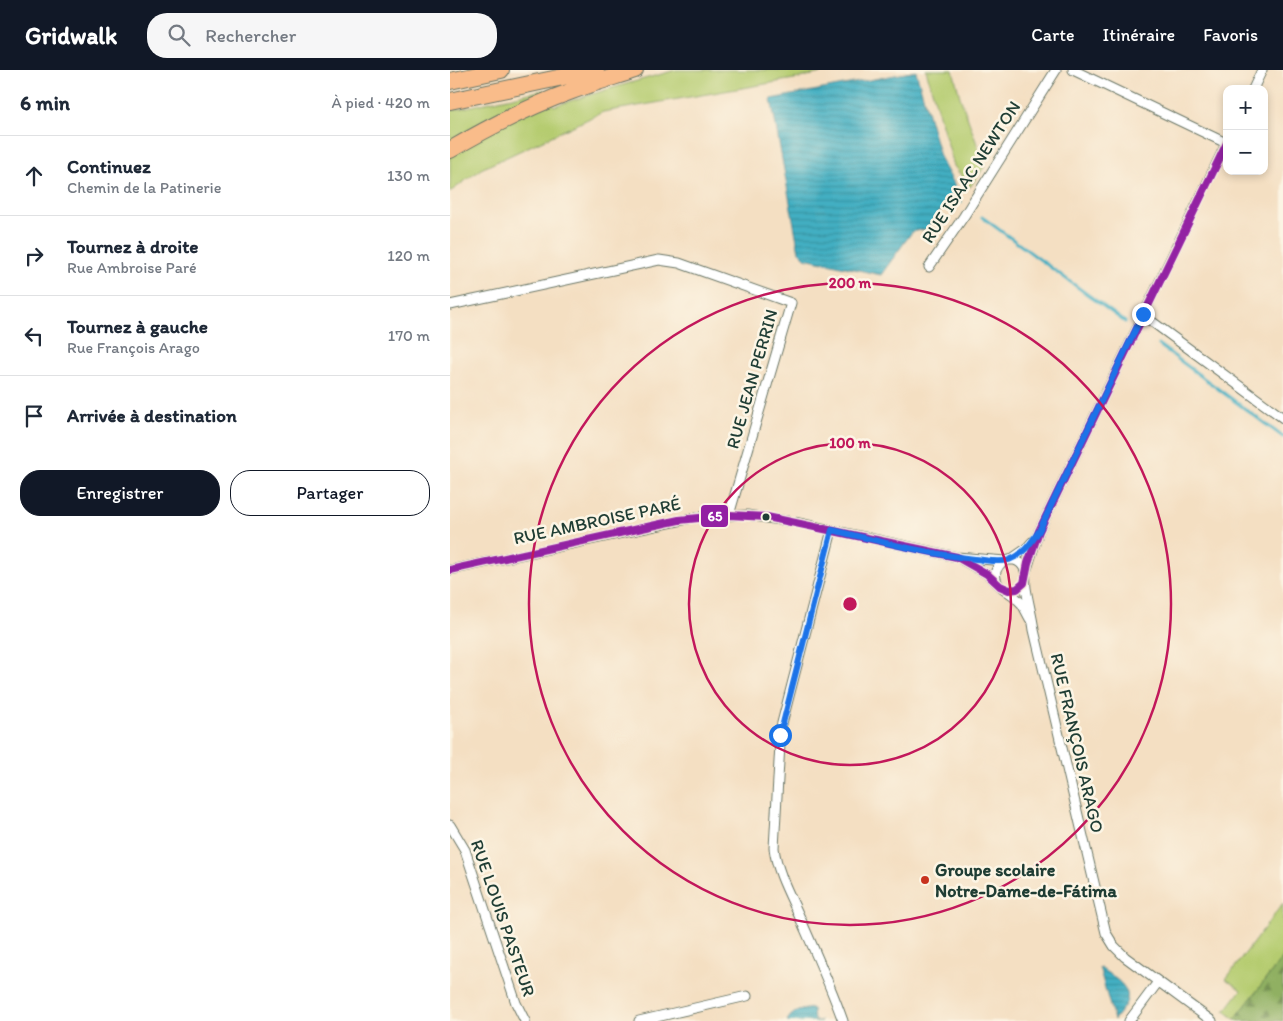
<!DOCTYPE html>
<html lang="fr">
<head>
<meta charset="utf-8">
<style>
	body { margin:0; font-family:Itim,sans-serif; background:#f6f6f7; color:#1f2937 }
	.controls { position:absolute; right:15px; top:15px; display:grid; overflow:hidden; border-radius:10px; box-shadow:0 2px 8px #0003 }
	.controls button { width:45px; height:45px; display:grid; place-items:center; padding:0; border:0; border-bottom:1px solid #e0e1e3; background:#fff; color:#1f2937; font:25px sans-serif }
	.stop { position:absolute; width:15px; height:15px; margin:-11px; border:4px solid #1a73e8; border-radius:50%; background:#fff }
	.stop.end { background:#1a73e8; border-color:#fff; box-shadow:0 1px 5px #0008 }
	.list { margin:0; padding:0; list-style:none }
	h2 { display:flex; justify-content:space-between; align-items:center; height:65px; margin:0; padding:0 20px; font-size:21px }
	h2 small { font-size:16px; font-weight:400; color:#747a83 }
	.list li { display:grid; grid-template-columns:32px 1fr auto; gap:15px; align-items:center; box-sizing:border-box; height:80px; padding:0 20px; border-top:1px solid #e0e1e3 }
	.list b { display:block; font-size:19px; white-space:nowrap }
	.list p { margin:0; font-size:16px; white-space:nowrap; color:#747a83 }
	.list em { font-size:16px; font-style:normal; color:#747a83 }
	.actions { display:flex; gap:10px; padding:15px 20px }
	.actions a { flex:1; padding:11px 0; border:1px solid #111827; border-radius:20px; text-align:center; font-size:18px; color:#111827 }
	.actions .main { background:#111827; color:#fff }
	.icon { flex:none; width:28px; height:28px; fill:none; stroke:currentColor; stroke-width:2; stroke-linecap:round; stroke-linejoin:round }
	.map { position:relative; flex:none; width:833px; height:951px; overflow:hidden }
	header { display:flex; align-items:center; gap:30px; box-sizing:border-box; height:70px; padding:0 25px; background:#111827; color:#fff }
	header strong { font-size:24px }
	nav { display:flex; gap:28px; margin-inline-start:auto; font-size:18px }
	.search { width:350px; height:45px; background:#f6f6f7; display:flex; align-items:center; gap:12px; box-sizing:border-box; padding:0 18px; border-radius:20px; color:#747a83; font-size:19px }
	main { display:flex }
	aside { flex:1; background:#fff }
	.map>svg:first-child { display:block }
</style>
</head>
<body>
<header>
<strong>Gridwalk</strong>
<div class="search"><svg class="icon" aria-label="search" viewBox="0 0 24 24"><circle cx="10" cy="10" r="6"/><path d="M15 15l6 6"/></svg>Rechercher</div>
<nav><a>Carte</a><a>Itinéraire</a><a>Favoris</a></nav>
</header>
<main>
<aside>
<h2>6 min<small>À pied · 420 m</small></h2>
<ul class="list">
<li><svg class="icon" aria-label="ahead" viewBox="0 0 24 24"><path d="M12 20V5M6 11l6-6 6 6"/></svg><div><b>Continuez</b><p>Chemin de la Patinerie</p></div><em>130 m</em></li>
<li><svg class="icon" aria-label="right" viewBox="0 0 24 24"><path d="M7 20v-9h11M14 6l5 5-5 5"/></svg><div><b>Tournez à droite</b><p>Rue Ambroise Paré</p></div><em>120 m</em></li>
<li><svg class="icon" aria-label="left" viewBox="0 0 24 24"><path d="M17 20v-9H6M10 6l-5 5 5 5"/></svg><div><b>Tournez à gauche</b><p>Rue François Arago</p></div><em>170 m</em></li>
<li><svg class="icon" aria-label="arrive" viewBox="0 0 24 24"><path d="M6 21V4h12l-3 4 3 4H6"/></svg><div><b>Arrivée à destination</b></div></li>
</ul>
<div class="actions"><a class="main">Enregistrer</a><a>Partager</a></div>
</aside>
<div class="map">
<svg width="833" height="951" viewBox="0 0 833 951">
	<defs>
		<pattern id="forest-firs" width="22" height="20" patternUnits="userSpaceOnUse" patternTransform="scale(1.25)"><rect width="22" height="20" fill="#90b062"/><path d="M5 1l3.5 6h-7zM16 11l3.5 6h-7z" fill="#759052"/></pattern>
		<pattern id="water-rules" width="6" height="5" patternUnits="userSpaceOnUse" patternTransform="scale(1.25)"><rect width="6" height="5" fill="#43afc2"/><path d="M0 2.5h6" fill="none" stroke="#37909e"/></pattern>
	</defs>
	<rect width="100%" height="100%" fill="#fcf5e5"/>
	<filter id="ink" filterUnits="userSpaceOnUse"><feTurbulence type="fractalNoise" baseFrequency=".02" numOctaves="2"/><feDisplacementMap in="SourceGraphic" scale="10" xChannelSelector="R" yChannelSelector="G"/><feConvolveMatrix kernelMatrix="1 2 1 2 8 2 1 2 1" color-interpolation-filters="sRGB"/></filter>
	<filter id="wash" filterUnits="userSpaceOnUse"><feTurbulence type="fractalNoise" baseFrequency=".0096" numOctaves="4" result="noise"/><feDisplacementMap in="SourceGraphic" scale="20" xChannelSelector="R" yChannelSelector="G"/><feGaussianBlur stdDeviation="1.12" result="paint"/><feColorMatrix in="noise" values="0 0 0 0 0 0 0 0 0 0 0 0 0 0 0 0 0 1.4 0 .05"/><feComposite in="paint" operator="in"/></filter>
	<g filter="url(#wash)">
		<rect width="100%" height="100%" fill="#f4dfc2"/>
		<path fill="#b5cc70" stroke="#6a8452" d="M226 0H383L350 8 153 42 31 99 0 122V41L93 20 104 36 162 18Z
			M476 0H503L510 27 535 96 520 117 504 96Z
			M833 833V887L785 949 775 941 791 920 776 909Z"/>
		<path fill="url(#forest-firs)" stroke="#58764b" d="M833 887V951H788L785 949Z"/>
		<path fill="url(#water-rules)" stroke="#31767b" d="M466 1 491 90 507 119 476 159 462 162 431 205 355 188 349 182 321 29Z
			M649 897C658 904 681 915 677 930 676 936 667 945 664 950Z
			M361 938 363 939 364 951H371H337C342 941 351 940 361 938Z"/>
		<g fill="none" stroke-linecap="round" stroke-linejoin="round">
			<path stroke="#43afc2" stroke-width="3" d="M500 123 511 132
				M532 147 675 252
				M709 275 833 367"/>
		</g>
	</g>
	<g filter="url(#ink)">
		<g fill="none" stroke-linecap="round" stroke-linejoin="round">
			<g stroke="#6a7666" stroke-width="11">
				<path id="street" d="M623 0 776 73
					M803 19 812 0
					M479 197 514 146 606 0
					M0 235 209 190 229 193 341 233 279 445
					M693 245 833 348
					M382 460 331 657 324 778C327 803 341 827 351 850 366 884 381 917 393 951
					M512 490 537 504 550 516 564 526 572 534 580 549
					M560 490 576 479 582 472
					M0 500 247 447 297 445 344 452 507 487 555 491
					M576 502 589 461 777 72
					M548 514C537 494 565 480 574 498 577 504 575 511 576 518 578 532 582 545 584 560L656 863 664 876 675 887 762 951
					M0 755 15 780 66 933 75 951
					M189 951 297 926
					M679 951 708 912"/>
			</g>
			<g stroke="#6a7666" stroke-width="18">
				<path id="highway" d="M0 11 51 0
					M0 31 146 0
					M0 80C39 57 80 36 122 21 143 13 164 7 185 0"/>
			</g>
			<use href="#street" stroke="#fff" stroke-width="9"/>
			<use href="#highway" stroke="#f9bc8a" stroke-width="16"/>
			<g stroke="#fcf5e5" stroke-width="11">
				<path id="bus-1" d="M0 500 229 450 279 445 317 447 507 487 537 504 550 516 559 520 567 519 574 513 578 493 589 461 777 73"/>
			</g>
			<use href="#bus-1" stroke="#9320a3" stroke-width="8"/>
		</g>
	</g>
	<g fill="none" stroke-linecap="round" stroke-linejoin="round" filter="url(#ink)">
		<path stroke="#1a73e8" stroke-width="6" d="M330 665 382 460C429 471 477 484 525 489 536 490 549 493 559 490 573 485 581 473 589 461L693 244"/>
	</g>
	<g fill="none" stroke="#c2185b" stroke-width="2.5">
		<circle cx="400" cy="534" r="161"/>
		<circle cx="400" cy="534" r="321"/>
	</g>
	<circle fill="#1f3d34" stroke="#fcf5e5" stroke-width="2" cx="316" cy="447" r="4.5"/>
	<circle fill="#c8321e" stroke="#fcf5e5" stroke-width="2" cx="475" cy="810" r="5"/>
	<g text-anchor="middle" stroke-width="5" stroke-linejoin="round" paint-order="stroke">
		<g font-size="18" fill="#1f3d34" stroke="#fcf5e5">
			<text transform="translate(521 102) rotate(-57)" y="6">RUE ISAAC NEWTON</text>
			<text transform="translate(302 309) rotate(-74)" y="6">RUE JEAN PERRIN</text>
			<text transform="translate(147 451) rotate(-12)" y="6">RUE AMBROISE PARÉ</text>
			<text transform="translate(627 673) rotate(77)" y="6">RUE FRANÇOIS ARAGO</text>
			<text transform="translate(53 848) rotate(71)" y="6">RUE LOUIS PASTEUR</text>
		</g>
		<g font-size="18" font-weight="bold" fill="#1f3d34" stroke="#fcf5e5" text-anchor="start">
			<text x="485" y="806">Groupe scolaire<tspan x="485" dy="21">Notre-Dame-de-Fátima</tspan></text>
		</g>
	</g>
	<circle cx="400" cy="534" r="8" fill="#c2185b" stroke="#fcf5e5" stroke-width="2.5"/>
	<g font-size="15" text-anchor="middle" font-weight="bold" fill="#c2185b" stroke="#fcf5e5" stroke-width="5" stroke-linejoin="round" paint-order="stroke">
		<text x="400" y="218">200 m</text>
		<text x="400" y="378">100 m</text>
	</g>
	<rect stroke="#fcf5e5" stroke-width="2" x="250" y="434" width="29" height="24" rx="5" fill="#9320a3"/>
	<g font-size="14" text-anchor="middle" font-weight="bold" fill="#fff">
		<text x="265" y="451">65</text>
	</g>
</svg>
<div class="controls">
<button>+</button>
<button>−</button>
</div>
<div class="stop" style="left:330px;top:665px"></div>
<div class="stop end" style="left:693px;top:244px"></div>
</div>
</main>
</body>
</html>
